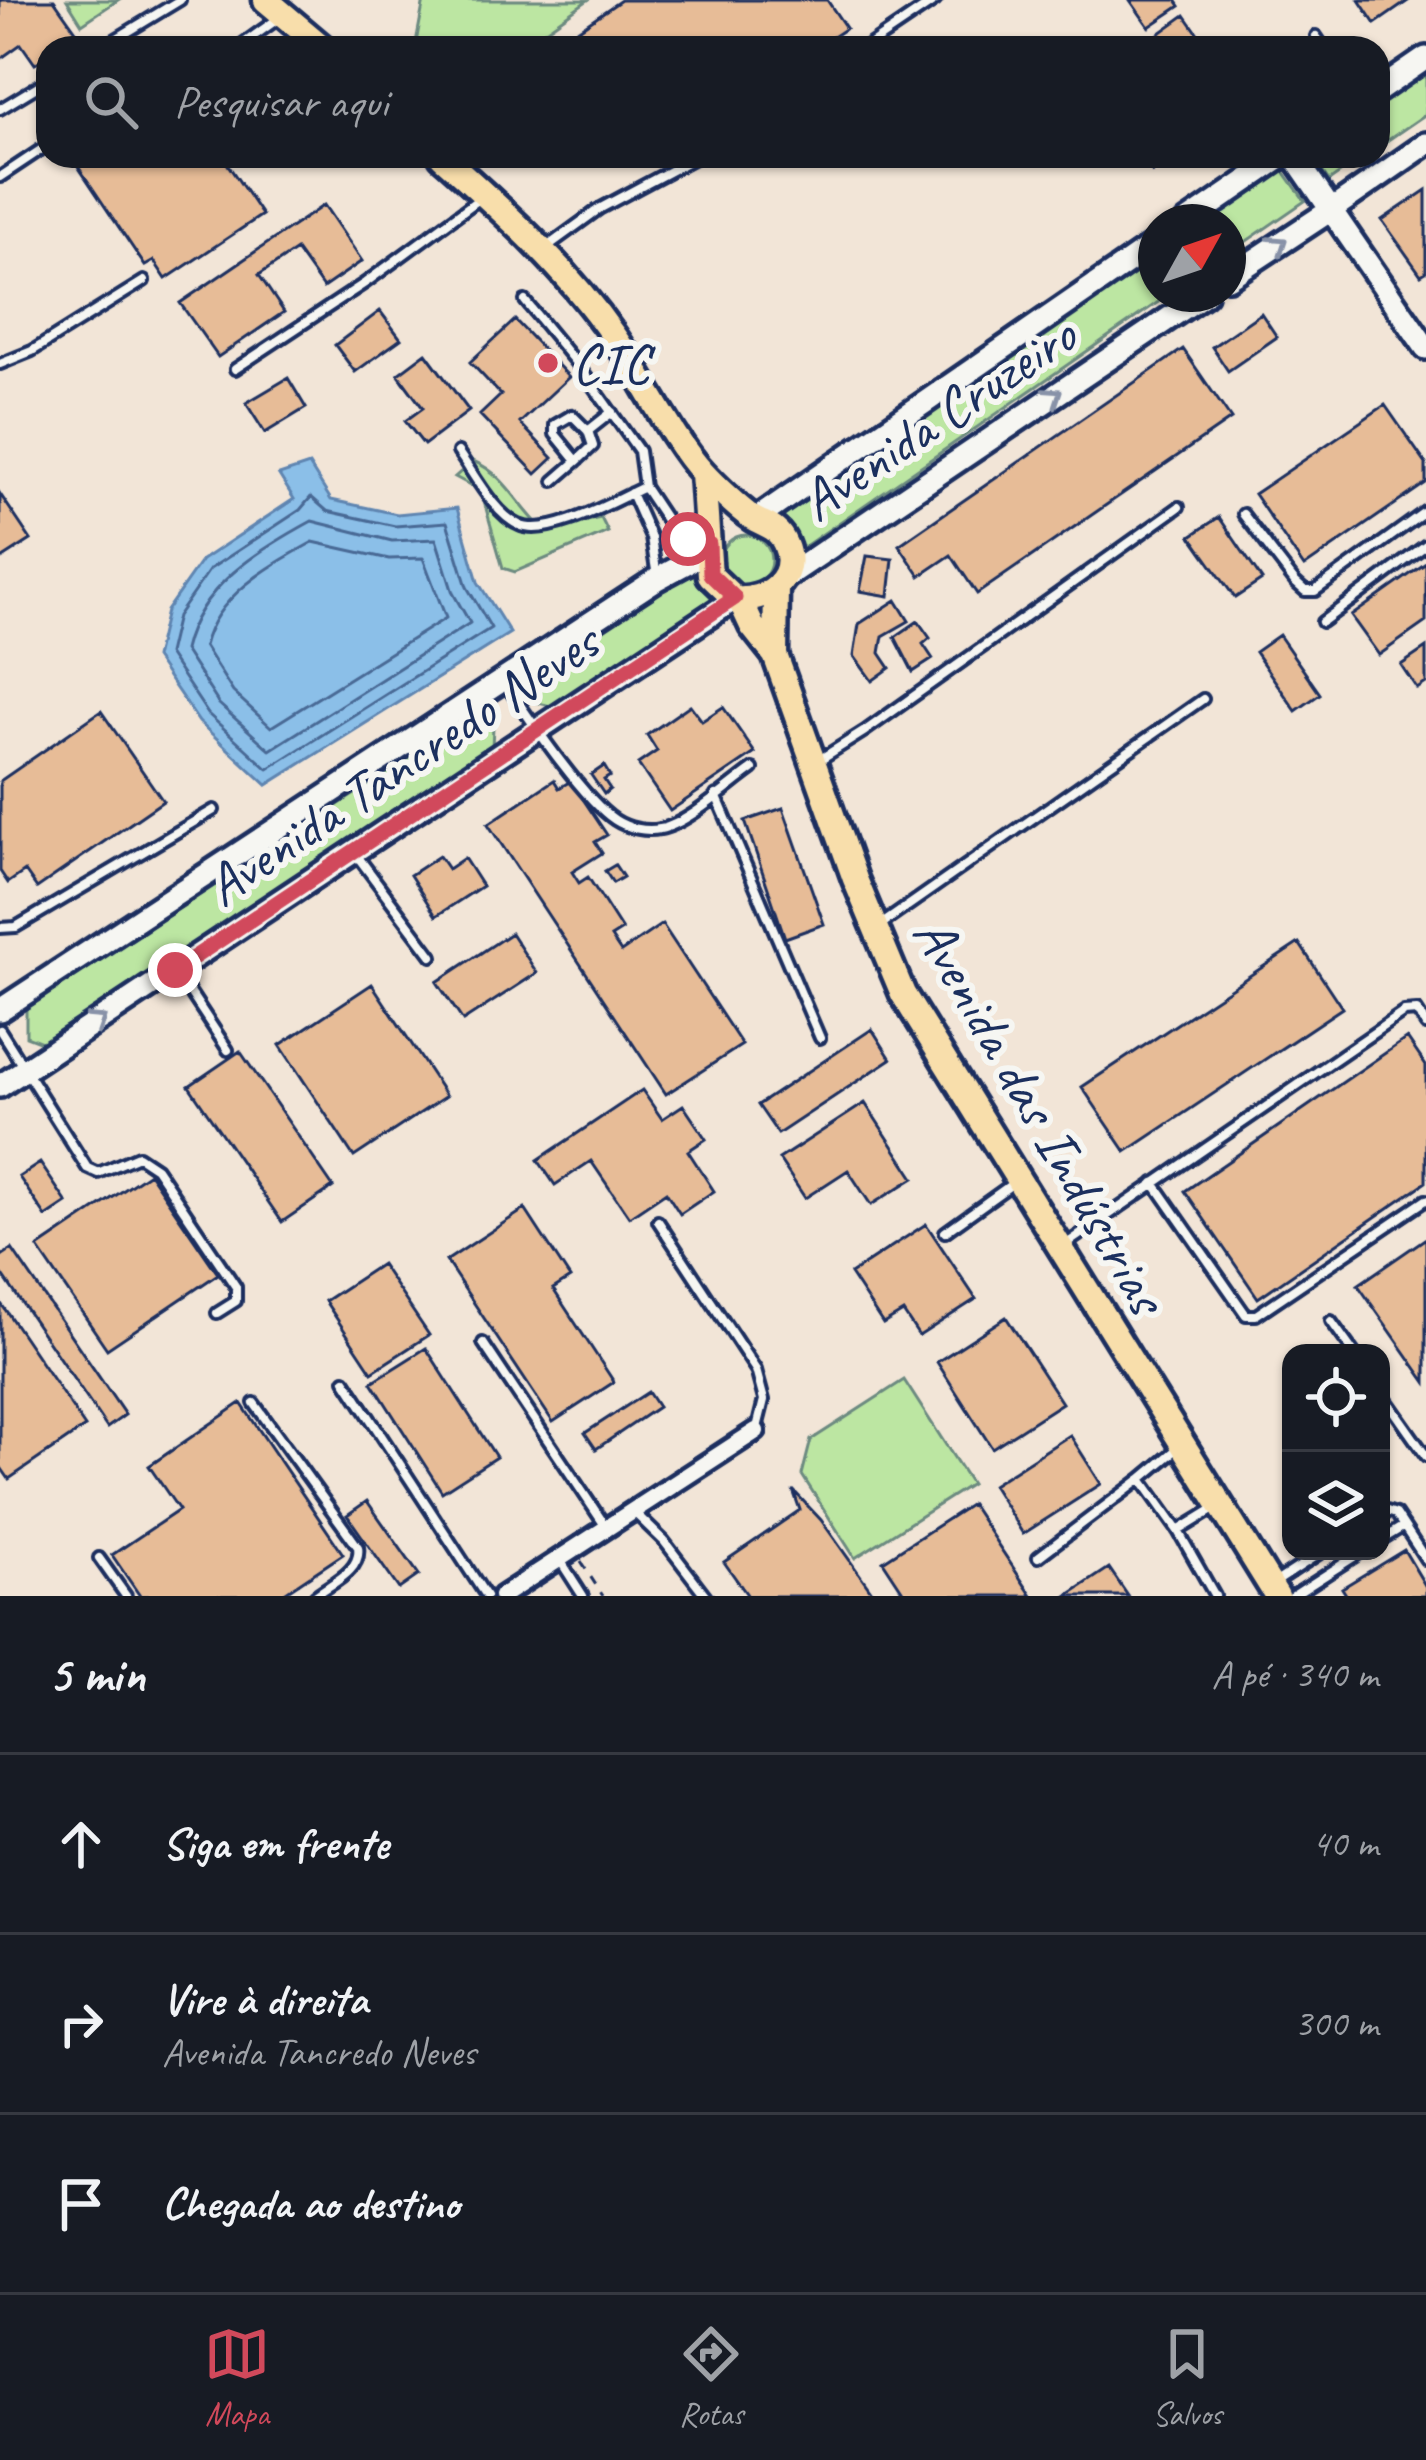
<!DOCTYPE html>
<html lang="pt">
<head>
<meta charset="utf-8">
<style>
	body { margin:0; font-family:Caveat,sans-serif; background:#242831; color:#f1f3f6 }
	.controls { position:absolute; right:36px; bottom:36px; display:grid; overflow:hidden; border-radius:24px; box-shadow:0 3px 9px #0004 }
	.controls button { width:108px; height:108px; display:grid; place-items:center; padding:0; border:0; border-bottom:3px solid #363941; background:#171b24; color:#f1f3f6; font:60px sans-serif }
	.compass { position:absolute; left:1138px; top:204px; width:108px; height:108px; border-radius:50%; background:#171b24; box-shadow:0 3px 9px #0004; rotate:50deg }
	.stop { position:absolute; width:36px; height:36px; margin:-27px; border:9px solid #d1495b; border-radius:50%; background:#fff }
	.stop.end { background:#d1495b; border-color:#fff; box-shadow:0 3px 12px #0008 }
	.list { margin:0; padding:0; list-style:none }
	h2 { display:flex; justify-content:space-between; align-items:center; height:156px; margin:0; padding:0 48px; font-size:51px }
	h2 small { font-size:39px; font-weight:400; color:#9ea1a6 }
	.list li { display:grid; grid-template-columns:78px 1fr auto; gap:36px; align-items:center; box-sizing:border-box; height:180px; padding:0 48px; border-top:3px solid #363941 }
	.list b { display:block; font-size:45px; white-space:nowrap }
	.list p { margin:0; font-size:39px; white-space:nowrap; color:#9ea1a6 }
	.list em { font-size:39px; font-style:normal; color:#9ea1a6 }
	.icon { flex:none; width:66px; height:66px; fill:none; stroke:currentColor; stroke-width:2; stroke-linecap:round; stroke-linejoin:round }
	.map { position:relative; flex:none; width:1426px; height:1596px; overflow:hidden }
	.search { position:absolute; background:#171b24; box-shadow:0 3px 9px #0004; left:36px; right:36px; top:36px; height:132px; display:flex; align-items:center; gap:30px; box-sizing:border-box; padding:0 42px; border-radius:36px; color:#9ea1a6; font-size:45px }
	.sheet { height:696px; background:#171b24 }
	nav { display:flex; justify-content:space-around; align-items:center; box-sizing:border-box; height:168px; border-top:3px solid #363941; background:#171b24; font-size:33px; color:#9ea1a6 }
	nav a { display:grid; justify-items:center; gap:6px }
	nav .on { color:#d1495b }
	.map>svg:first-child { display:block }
</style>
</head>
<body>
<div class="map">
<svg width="1426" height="1596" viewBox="0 0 1426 1596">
	<rect width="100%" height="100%" fill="#f2e5d7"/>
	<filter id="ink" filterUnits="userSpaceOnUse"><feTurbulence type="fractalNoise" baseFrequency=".00833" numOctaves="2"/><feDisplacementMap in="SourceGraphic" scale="24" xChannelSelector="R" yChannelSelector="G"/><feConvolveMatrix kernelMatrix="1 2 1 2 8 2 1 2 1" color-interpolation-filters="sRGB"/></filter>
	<g filter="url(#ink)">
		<path fill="#bce6a2" stroke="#6c8a80" stroke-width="3" d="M67 0H118L82 24Z
			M424 0H588L520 48H415Z
			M1426 71V114L1378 147V104Z
			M1311 156H1364L1329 181Z
			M1283 170 1305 201 1228 254V222H1206Z
			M1156 255V294H1170L798 551 773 513Z
			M473 461C507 475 517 506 544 530L601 518 608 532 515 572 503 568 481 491 455 477Z
			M721 560a25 25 0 1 1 50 0a25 25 0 1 1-50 0Z
			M694 569 717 603 558 708 531 701 533 675Z
			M467 721 493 726 492 748 47 1044 26 1036V1008Z
			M904 1380 971 1484 855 1558 802 1475 811 1440Z"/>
		<path fill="#8bbfe8" stroke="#5e85b1" stroke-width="3" d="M309 465 331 500 397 514 457 508 478 582 510 633 267 785 199 722 155 658 166 611 202 560 294 499 279 475Z"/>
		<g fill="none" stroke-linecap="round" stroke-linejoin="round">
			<path stroke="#486995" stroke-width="3" d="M311 497 327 511 395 526 447 522 467 587 491 628 268 769 208 714 168 654 177 616 210 569 300 510Z
				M312 521 392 541 436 539 453 593 470 623 270 750 219 704 184 650C199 586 257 551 312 521Z
				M313 542 389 559 423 558 446 618 271 727 233 692 204 646C216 595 270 566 313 542Z"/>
		</g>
		<path fill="#e7bc97" stroke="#1b2f5e" stroke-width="3" d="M0 0H54L78 34 58 48H48V55L35 64 21 44 0 59Z
			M621 0H827L846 28 816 48H551Z
			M1130 0H1176L1180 6 1149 27Z
			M1359 0H1407L1408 1 1375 24Z
			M1185 15 1208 48H1160L1153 38Z
			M71 156H222L262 215 166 279 154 261 145 266Z
			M1142 156H1175L1152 172Z
			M1426 190V272L1421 275 1382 220Z
			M324 205 362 261 323 288 296 250 259 275 284 312 218 357 180 303Z
			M380 311 401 339 355 372 335 345Z
			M1261 313 1277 337 1228 371 1212 347Z
			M515 320 569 377 520 423 553 458 536 474 480 415 501 395 470 362Z
			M1183 349 1231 419 977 594 951 555 920 576 899 545Z
			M426 353 469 411 424 445 405 421 423 408 398 374Z
			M288 378 306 408 265 433 246 403Z
			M1385 405 1426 464V483L1304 567 1254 494Z
			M0 494 31 540 0 560Z
			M1219 517 1262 580 1235 598 1191 536Z
			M867 556 893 559 889 596 860 591Z
			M1426 563V622L1379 655 1351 616Z
			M896 600 909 621 883 636 880 653 890 668 872 681 854 656 859 624Z
			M918 621 930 638 923 644 933 659 913 672 895 637Z
			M1279 635 1320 694 1296 711 1255 652Z
			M1426 648V683L1417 689 1401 665Z
			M690 705 702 721 723 707 755 753 670 811 638 764 657 751 647 735Z
			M101 711 163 801 37 888 25 871 8 883 0 871V781Z
			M604 766 610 776 604 780 610 789 604 794 591 775Z
			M554 780 559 788 571 781 607 835 595 842 602 853 572 872 579 883 588 877 622 930 611 937 621 952 662 924 742 1045 666 1094 488 824Z
			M783 808 824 924 785 938 745 821Z
			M439 856 448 869 464 858 482 886 436 916 410 875Z
			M615 865 623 877 613 883 605 871Z
			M511 933 537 973 463 1021 437 982Z
			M1299 943 1342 1008 1126 1152 1082 1087Z
			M372 984 446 1096 354 1157 280 1045Z
			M872 1029 891 1059 778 1134 758 1105Z
			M1407 1038 1426 1066V1182L1258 1298 1185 1191Z
			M240 1051 333 1187 282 1222 189 1086Z
			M642 1090 662 1119 683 1105 706 1139 688 1151 714 1191 680 1214 666 1192 629 1217 591 1161 555 1185 538 1160Z
			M865 1103 914 1178 871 1205 848 1170 805 1198 779 1159Z
			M40 1163 67 1203 46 1217 19 1177Z
			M149 1173 218 1274 107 1349 38 1248Z
			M525 1209 570 1278 553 1289 614 1382 553 1422 446 1261Z
			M926 1224 976 1299 919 1336 903 1312 883 1324 850 1274Z
			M1426 1238V1382L1358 1285Z
			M12 1249 125 1415 107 1428 0 1271V1257Z
			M381 1264 429 1335 372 1372 325 1301Z
			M0 1302 85 1427 9 1479 0 1466Z
			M1006 1317 1062 1403 992 1448 937 1362Z
			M426 1348 496 1457 442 1492 372 1382Z
			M648 1392 658 1407 596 1449 585 1433Z
			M241 1403 343 1554 280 1596H140L112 1555 179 1510 149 1466Z
			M1070 1435 1101 1484 1023 1534 992 1485Z
			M793 1490 821 1520 875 1596H748L724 1562 800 1510Z
			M367 1501 419 1575 399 1589 347 1515Z
			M971 1504 1032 1596H906L883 1561Z
			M1404 1550 1426 1587V1596H1347L1342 1588Z
			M1109 1568 1128 1596H1067Z"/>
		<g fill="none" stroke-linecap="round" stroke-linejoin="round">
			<g stroke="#1b2f5e" stroke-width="16">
				<path id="service" d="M1316 36 1324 48
					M101 48 180 0
					M237 48 279 18
					M865 48 936 0
					M0 109 48 80
					M1249 156 1259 171
					M0 177 48 145
					M544 249 599 209 698 156
					M525 301 580 368 639 451 644 487 670 526 688 539 703 543
					M0 364 32 351 144 281
					M235 369 365 283 479 199
					M458 452C474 474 494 514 519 525 548 539 616 500 644 487
					M577 461 593 446 588 431
					M554 481 577 461 555 434V425L572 415 588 431 612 412
					M631 493 651 538 657 577
					M1243 514 1295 582 1305 591H1315L1426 511
					M1322 622 1426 545
					M505 683C529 718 583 799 615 820 627 828 646 832 660 829 686 825 730 785 753 769
					M819 760 865 731 1179 507
					M716 795 820 1038
					M355 853 432 956
					M882 924 1203 699
					M0 928 16 927 214 810
					M176 971 228 1050
					M0 1030 87 1168 98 1173 138 1156 156 1168 236 1287V1301L217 1313
					M1154 1183 1246 1315H1256L1426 1200
					M658 1221 756 1370 764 1400 757 1428
					M945 1232 1012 1184
					M1062 1247 1404 1012 1417 1011 1426 1025
					M1331 1321 1354 1353
					M483 1343 606 1527
					M345 1380 486 1596
					M1381 1392 1426 1456
					M254 1403 358 1547C362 1571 331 1583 315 1596
					M1141 1479 1177 1449
					M634 1512 664 1541 706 1596
					M1381 1514 1387 1511 1396 1514 1426 1560
					M1178 1531 1215 1596
					M1381 1540 1404 1526
					M1038 1557 1141 1479 1178 1531 1214 1509
					M99 1558 126 1596
					M560 1560 583 1596
					M1276 1582 1323 1551
					M1293 1596 1363 1551"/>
			</g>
			<g stroke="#1b2f5e" stroke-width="26">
				<path id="minor" d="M502 1596 756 1431"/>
			</g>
			<g stroke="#1b2f5e" stroke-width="30">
				<path id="tertiary" d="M1378 91 1426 58
					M1331 210 1426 144"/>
			</g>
			<g stroke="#1b2f5e" stroke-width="30">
				<path id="secondary" d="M1294 156 1426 348
					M1187 222 1283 156
					M1228 278 1331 210
					M756 519 1156 243
					M783 579 1205 294
					M0 1010 657 579 707 552
					M0 1086 735 599"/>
			</g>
			<g stroke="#1b2f5e" stroke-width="33">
				<path id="primary" d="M266 0 323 48
					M442 156C504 212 565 266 613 335 642 376 671 438 703 473 714 485 738 508 751 517 765 526 778 526 785 544 800 579 765 602 735 599L710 575 703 473
					M740 600 752 626 775 655 855 879 903 994 1277 1596
					M775 655 776 588"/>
			</g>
			<path stroke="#1b2f5e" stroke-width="3" stroke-dasharray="9 9" stroke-linecap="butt" d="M581 1562 603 1596"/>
			<use href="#service" stroke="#f6f6f2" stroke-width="8"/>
			<use href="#minor" stroke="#f6f6f2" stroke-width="16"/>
			<use href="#tertiary" stroke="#f6f6f2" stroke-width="21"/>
			<use href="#secondary" stroke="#f6f6f2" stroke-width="21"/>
			<use href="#primary" stroke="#f8deab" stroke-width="24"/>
		</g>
		<defs><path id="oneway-chevron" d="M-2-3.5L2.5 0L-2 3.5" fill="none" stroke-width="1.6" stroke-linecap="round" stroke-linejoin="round" transform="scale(3)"/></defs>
		<g stroke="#8892a8">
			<use href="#oneway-chevron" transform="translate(1279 244) rotate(-34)"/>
			<use href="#oneway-chevron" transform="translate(1054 395) rotate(-34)"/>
			<use href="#oneway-chevron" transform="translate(98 1021) rotate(-33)"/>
		</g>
	</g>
	<g fill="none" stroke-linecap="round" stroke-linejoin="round" filter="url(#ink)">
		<path stroke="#d1495b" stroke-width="15" d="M175 970 735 598 710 574 709 544 688 539"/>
	</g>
	<circle fill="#d1495b" stroke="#f6f6f2" stroke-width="4.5" cx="548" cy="363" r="12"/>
	<g text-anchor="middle" stroke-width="12" stroke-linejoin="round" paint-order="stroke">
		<g font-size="57" fill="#1b2f5e" stroke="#f6f6f2" text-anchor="start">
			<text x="572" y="383">CIC</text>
		</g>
		<g font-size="57" fill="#1b2f5e" stroke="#f6f6f2">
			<text transform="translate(937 417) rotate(-34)" y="20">Avenida Cruzeiro</text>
			<text transform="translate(401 763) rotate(-34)" y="20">Avenida Tancredo Neves</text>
			<text transform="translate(1041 1114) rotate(60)" y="20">Avenida das Indústrias</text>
		</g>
	</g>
</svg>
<div class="controls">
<button><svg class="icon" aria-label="locate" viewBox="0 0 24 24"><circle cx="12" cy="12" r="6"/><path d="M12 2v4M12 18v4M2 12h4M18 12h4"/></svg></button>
<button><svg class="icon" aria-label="layers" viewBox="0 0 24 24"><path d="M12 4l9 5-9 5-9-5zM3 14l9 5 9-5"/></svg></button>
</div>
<svg class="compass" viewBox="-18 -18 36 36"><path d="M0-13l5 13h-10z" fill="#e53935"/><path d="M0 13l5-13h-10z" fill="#9ea1a6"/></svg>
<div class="stop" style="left:688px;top:539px"></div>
<div class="stop end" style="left:175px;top:970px"></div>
<div class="search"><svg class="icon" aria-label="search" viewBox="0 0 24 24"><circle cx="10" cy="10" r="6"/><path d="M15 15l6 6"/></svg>Pesquisar aqui</div>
</div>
<section class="sheet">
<h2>5 min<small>A pé · 340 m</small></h2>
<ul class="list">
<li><svg class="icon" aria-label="ahead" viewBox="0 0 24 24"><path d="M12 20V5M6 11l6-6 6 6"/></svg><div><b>Siga em frente</b></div><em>40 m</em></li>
<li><svg class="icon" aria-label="right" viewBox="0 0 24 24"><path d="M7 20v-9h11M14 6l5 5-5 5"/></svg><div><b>Vire à direita</b><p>Avenida Tancredo Neves</p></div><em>300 m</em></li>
<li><svg class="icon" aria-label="arrive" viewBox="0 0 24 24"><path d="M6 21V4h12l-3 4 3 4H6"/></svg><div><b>Chegada ao destino</b></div></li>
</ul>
</section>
<nav>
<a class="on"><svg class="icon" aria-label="map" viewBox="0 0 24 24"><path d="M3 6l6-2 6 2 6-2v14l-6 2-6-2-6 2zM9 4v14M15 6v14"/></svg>Mapa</a>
<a><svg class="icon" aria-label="directions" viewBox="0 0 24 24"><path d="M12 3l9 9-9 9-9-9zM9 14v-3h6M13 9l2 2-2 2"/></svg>Rotas</a>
<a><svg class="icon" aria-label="saved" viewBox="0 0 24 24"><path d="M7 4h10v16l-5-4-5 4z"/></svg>Salvos</a>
</nav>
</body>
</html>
